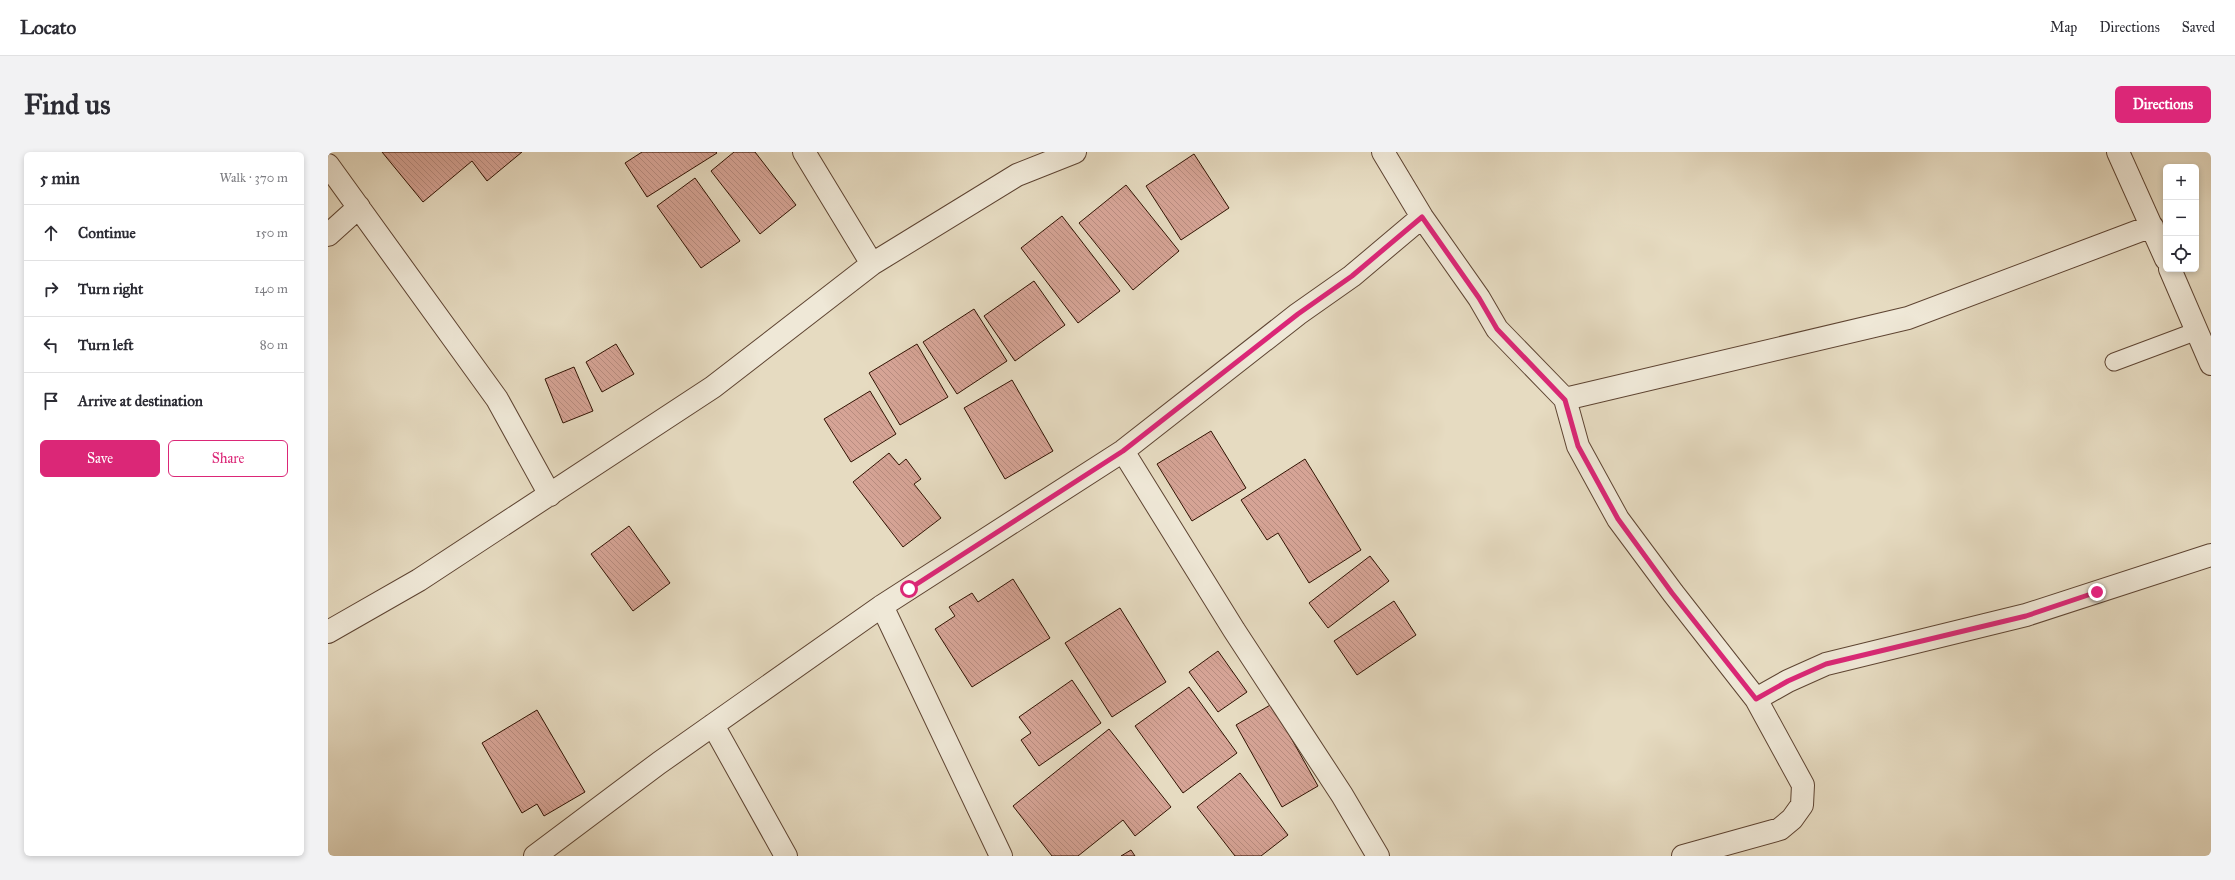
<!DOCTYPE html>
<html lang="en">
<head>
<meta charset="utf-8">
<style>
	body { margin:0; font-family:"IM FELL Great Primer",serif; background:#f2f2f3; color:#2b2b33 }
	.controls { position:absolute; right:12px; top:12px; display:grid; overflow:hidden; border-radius:6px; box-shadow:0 2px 6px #0003 }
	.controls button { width:36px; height:36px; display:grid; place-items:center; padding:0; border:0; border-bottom:1px solid #e1e1e2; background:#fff; color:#2b2b33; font:20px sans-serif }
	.stop { position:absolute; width:12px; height:12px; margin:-9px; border:3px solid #db2777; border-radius:50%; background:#fff }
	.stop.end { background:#db2777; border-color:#fff; box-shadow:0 1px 4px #0008 }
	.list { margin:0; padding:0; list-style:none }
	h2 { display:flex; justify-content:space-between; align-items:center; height:52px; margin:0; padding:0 16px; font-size:17px }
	h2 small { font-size:13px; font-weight:400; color:#7c7c81 }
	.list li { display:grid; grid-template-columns:26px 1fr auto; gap:12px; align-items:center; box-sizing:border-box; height:56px; padding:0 16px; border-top:1px solid #e1e1e2 }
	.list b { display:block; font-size:15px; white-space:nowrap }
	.list em { font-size:13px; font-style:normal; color:#7c7c81 }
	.actions { display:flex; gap:8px; padding:12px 16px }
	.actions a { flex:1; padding:9px 0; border:1px solid #db2777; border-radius:6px; text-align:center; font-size:14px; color:#db2777 }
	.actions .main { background:#db2777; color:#fff }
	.icon { flex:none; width:22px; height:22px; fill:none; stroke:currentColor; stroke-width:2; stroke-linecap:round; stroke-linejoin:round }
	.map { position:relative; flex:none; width:1883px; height:704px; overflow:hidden; border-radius:6px }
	header { display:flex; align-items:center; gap:24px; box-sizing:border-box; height:56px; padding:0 20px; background:#fff; border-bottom:1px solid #e1e1e2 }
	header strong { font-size:19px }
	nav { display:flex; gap:22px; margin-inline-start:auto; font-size:14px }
	.intro { display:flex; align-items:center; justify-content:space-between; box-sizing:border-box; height:96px; padding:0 24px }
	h1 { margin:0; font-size:28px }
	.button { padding:10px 18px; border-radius:6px; background:#db2777; color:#fff; font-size:14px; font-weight:700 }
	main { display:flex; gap:24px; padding:0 24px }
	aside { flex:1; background:#fff; border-radius:6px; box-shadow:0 2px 6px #0003 }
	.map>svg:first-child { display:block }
</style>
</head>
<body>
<header>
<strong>Locato</strong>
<nav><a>Map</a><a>Directions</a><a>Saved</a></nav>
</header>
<div class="intro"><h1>Find us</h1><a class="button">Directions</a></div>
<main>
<aside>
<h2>5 min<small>Walk · 370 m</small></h2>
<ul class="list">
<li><svg class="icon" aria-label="ahead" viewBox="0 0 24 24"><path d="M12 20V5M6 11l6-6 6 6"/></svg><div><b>Continue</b></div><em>150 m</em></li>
<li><svg class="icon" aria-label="right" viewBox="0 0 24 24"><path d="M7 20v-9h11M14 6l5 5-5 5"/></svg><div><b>Turn right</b></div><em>140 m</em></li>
<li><svg class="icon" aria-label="left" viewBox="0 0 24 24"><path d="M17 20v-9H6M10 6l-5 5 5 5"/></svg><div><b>Turn left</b></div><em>80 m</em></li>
<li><svg class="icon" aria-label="arrive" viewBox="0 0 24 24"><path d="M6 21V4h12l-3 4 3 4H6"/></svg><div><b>Arrive at destination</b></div></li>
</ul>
<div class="actions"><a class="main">Save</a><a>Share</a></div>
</aside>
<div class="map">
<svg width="1883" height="704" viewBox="0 0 1883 704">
	<defs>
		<pattern id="building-back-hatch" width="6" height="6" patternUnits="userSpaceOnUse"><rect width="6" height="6" fill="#d6a496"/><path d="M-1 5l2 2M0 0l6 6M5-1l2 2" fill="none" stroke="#b88c80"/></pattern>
	</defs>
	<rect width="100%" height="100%" fill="#e6dbc1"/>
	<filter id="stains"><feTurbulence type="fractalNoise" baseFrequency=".005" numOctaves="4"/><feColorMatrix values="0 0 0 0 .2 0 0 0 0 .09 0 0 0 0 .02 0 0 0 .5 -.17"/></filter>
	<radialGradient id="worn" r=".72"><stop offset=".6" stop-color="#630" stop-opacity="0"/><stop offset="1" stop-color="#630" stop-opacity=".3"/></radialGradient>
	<path fill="url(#building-back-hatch)" stroke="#311202" d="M54 0H194L159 29 144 9 95 50Z
		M314 0H388L389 1 319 45 297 11Z
		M406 0H427L468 53 432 82 383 19Z
		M866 2 901 56 853 88 818 34Z
		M367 26 412 89 373 116 329 54Z
		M798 33 851 99 805 138 751 71Z
		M734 64 792 139 750 171 693 96Z
		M706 129 737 173 687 209 656 164Z
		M646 157 679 209 629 242 595 190Z
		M288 192 306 222 274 240 258 210Z
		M589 192 620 245 572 273 541 221Z
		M246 215 265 259 235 271 217 227Z
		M684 228 725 299 677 327 636 256Z
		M542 239 568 282 523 310 496 267Z
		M883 279 918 336 864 369 829 312Z
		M561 301 571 313 578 307 593 327 586 332 613 366 575 395 525 330Z
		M977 307 1033 398 981 431 950 381 939 388 913 348Z
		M301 374 342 431 305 459 263 402Z
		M1042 404 1061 429 1000 476 981 451Z
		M685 427 722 486 644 535 607 477 627 464 621 455 644 441 650 450Z
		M1066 449 1088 483 1029 523 1006 489Z
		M792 456 838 530 784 565 737 491Z
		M890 499 919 540 890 560 861 520Z
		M744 528 773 571 711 614 693 588 703 581 691 565Z
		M861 535 909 601 855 641 807 574Z
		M944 552 990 634 954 655 908 573Z
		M209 558 257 640 216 664 209 652 194 661 154 591Z
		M781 577 843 655 807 684 795 668 750 704H724L685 654Z
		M912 621 960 683 933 704H907L869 655Z
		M803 698 807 704H793Z"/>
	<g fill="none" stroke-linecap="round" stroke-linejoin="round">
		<g stroke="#5e4432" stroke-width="19">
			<path id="service" d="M1786 210 1869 179"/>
		</g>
		<g stroke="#5e4432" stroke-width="24">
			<path id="minor" d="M476 0 544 112
				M1055 0 1094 65 1151 146 1169 177 1237 247 1250 294 1290 367 1345 441 1428 547
				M1790 0 1838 107
				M0 13 169 247 222 343
				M0 83 31 55
				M1842 117 1883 212
				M1237 247 1580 166 1824 74
				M795 299 906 478 1014 643 1050 704
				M554 454 673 704
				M0 480 91 428 385 235 544 112 689 23 747 0
				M385 573 458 704
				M207 704 331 611 554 454 795 299 970 162 1024 124 1094 65
				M1355 704 1452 677 1464 667 1474 653 1475 633 1428 547 1460 529 1498 512 1698 463 1883 403"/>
		</g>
		<use href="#service" stroke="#efe8d7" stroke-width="17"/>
		<use href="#minor" stroke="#efe8d7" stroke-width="22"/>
	</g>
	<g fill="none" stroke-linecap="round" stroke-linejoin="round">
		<path stroke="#db2777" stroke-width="5" d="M581 437 795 299 970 162 1024 124 1094 65 1151 146 1169 177 1237 248 1250 294 1290 367 1344 441 1428 547 1460 529 1498 512 1698 464 1769 440"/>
	</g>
	<rect width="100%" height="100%" filter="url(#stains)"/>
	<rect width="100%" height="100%" fill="url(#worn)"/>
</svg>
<div class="controls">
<button>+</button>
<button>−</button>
<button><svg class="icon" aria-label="locate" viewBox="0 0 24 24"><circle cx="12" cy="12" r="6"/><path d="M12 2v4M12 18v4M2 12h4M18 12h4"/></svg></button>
</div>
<div class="stop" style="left:581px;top:437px"></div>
<div class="stop end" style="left:1769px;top:440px"></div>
</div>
</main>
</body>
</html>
